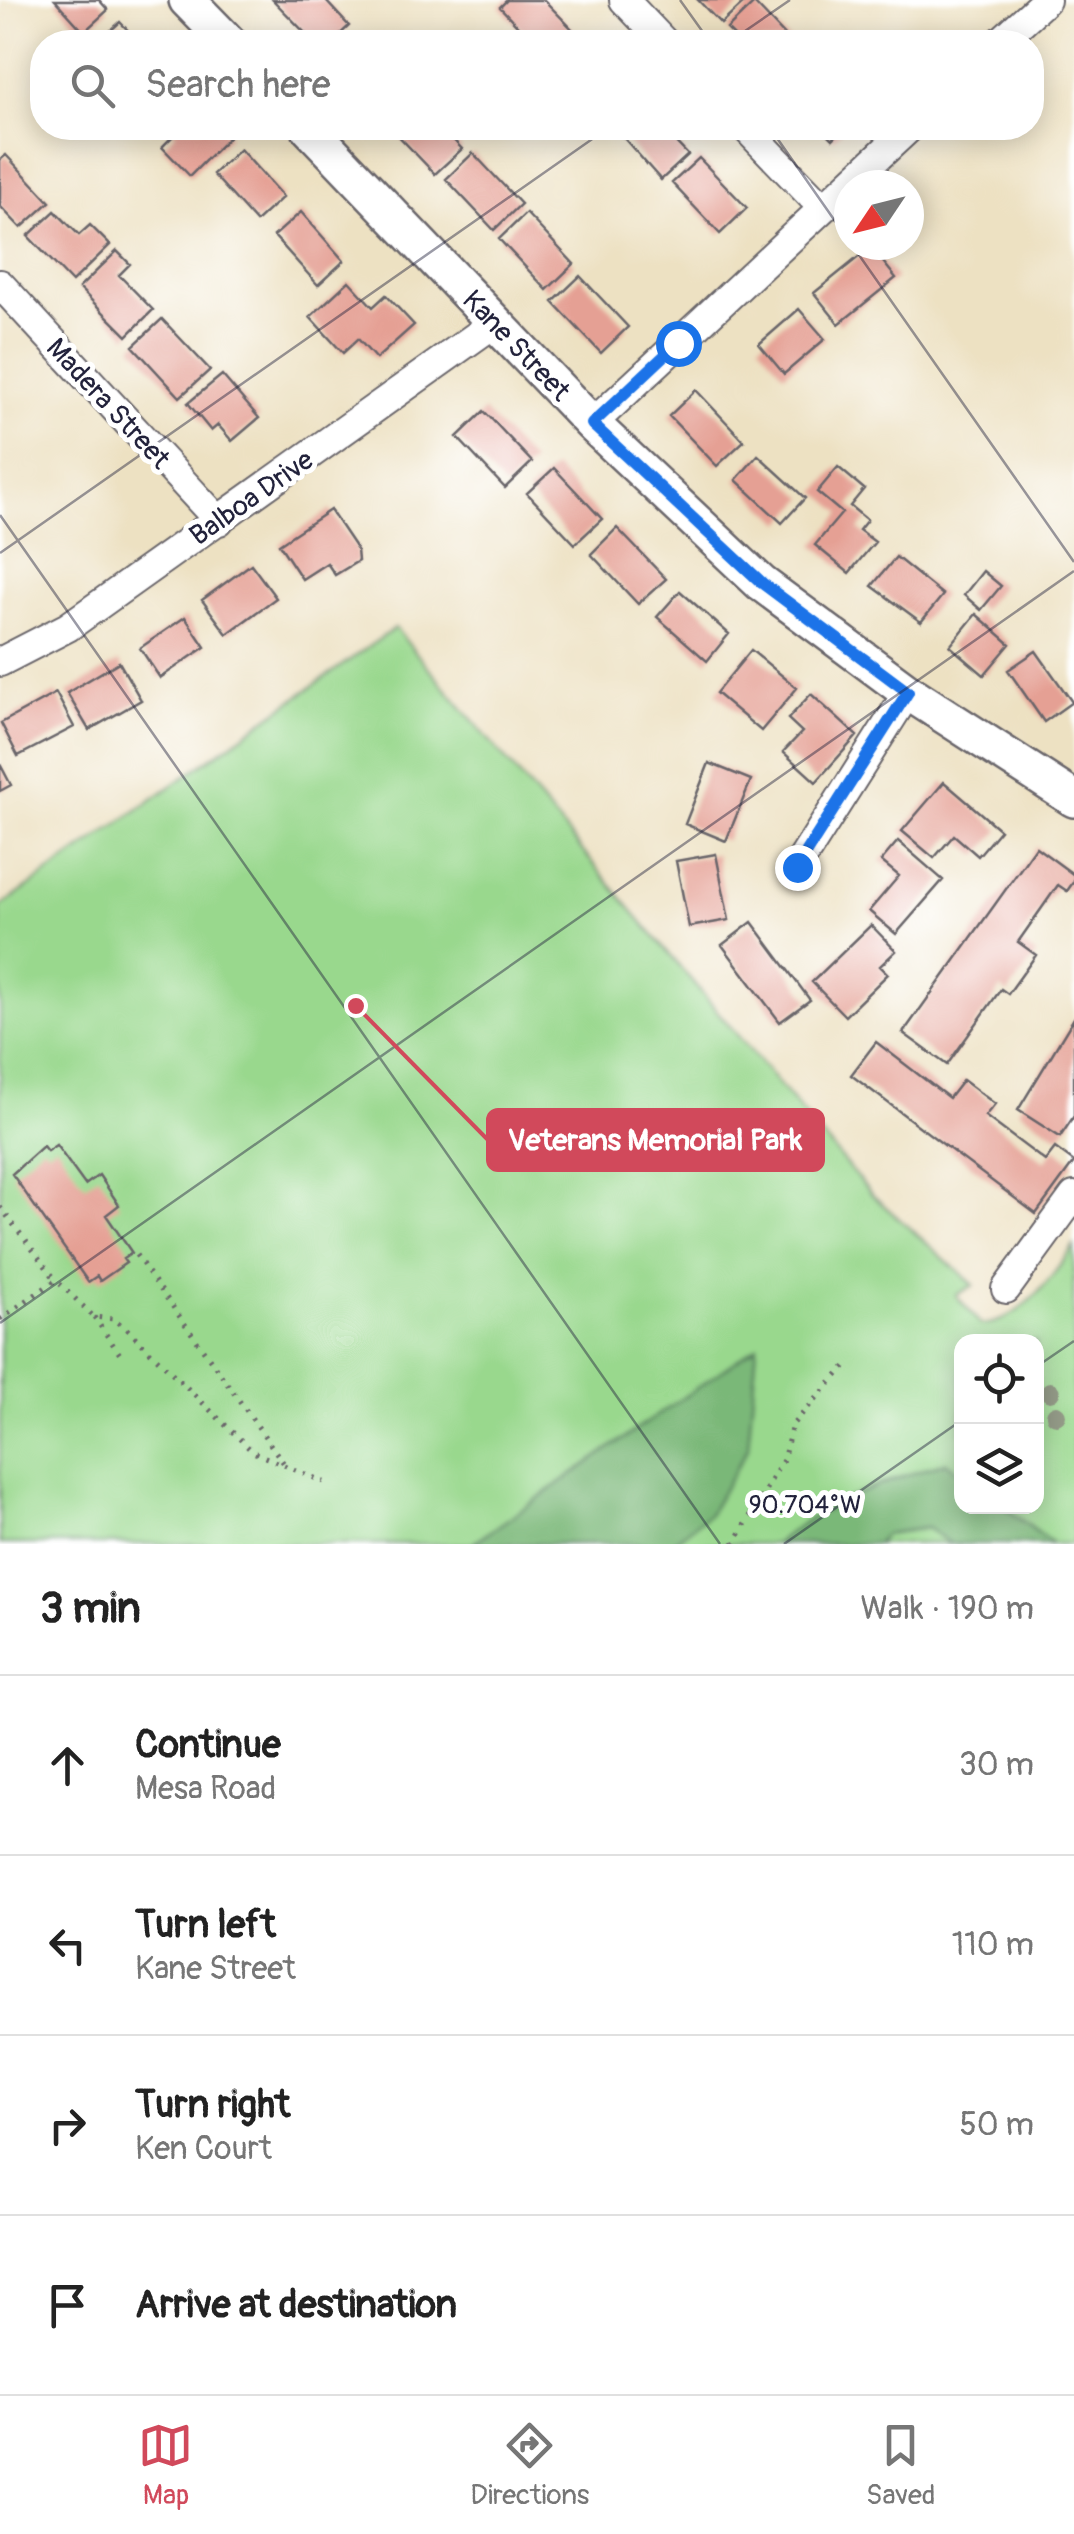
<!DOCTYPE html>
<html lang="en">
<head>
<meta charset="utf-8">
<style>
	body { margin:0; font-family:Pangolin,sans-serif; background:#f6f6f6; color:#222 }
	.controls { position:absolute; right:30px; bottom:30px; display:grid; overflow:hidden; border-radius:20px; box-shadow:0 5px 25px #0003 }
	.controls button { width:90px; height:90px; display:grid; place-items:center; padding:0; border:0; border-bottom:2px solid #e0e0e0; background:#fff; color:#222; font:50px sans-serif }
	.compass { position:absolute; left:834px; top:170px; width:90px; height:90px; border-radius:50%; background:#fff; box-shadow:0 5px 25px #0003; rotate:235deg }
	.stop { position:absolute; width:30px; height:30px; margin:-22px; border:8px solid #1a73e8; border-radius:50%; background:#fff }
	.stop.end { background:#1a73e8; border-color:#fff; box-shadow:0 2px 10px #0008 }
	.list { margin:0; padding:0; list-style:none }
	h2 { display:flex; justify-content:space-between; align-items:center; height:130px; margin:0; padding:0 40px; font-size:42px }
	h2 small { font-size:32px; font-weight:400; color:#767676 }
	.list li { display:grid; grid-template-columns:65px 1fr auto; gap:30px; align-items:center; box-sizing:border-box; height:180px; padding:0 40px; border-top:2px solid #e0e0e0 }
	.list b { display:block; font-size:38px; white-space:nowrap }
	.list p { margin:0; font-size:32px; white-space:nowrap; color:#767676 }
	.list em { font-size:32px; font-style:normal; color:#767676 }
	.icon { flex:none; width:55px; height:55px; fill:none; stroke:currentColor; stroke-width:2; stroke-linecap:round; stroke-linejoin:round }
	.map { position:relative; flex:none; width:1074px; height:1544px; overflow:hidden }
	.search { position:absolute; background:#fff; box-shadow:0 5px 25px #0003; left:30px; right:30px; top:30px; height:110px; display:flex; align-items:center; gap:25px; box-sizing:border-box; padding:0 35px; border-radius:40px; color:#767676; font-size:38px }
	.sheet { height:850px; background:#fff }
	nav { display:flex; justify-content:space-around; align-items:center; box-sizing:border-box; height:140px; border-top:2px solid #e0e0e0; background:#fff; font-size:28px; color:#767676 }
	nav a { display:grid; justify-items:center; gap:5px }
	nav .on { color:#d1495b }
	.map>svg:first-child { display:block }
</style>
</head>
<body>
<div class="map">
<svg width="1074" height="1544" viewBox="0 0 1074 1544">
	<rect width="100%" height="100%" fill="#fff"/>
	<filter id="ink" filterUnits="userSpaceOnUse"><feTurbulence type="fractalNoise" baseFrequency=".01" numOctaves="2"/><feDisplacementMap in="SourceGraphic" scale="20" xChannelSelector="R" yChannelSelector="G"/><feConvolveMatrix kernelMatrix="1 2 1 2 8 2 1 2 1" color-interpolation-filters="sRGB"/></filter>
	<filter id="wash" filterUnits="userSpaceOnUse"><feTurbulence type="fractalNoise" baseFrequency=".0048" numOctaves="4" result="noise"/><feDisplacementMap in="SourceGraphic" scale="40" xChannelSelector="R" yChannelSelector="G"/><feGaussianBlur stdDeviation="2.25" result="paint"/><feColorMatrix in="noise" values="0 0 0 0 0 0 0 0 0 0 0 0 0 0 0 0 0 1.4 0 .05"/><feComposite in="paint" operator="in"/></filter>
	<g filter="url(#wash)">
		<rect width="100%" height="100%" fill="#ede1c2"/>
		<path fill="#99d88d" stroke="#5e7d64" stroke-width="2.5" d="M395 628 871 1194 974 1285 956 1295 981 1325C1022 1322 1052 1277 1074 1246V1544H1053L1004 1507 1036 1506V1342H962L961 1474 946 1462 827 1544H0V907Z
			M928 1528 951 1544H877L884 1534Z"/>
		<path fill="#7ab878" stroke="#4e6d5a" stroke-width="2.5" d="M757 1346 748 1448 709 1514 671 1544H472Z
			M946 1462 961 1474 962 1506 1004 1507 1053 1544H951L927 1528 885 1534 877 1544H775C823 1503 886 1481 946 1462Z"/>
		<g id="blocks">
			<path fill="#e5a094" d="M55 0H99L108 10 84 32Z
				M273 0H325L349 26 332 42H314Z
				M507 0H544L575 32 564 42H533L500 7Z
				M698 0H747L721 24Z
				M754 3 791 42H740L727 29Z
				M120 22 139 42H98Z
				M170 128H222L230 136 190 176 162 147 176 133Z
				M391 128H442L462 149 435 174Z
				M615 128H662L688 155 661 180Z
				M822 128H844L833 139Z
				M240 149 283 197 256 222 213 174Z
				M473 153 521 204 494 230 446 179Z
				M6 155 50 202 21 228 0 206V160Z
				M699 158 747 208 720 234 672 183Z
				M55 211 79 235 90 225 110 245 72 282 28 236Z
				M301 212 344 261 318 285 274 236Z
				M526 213 574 264 547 290 499 239Z
				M871 247 896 278 839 324 814 293Z
				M117 251 130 264 119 275 153 310 127 336 79 288Z
				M580 276 628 327 601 353 553 302Z
				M349 281 373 307 386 295 414 325 376 359 358 339 343 353 310 317Z
				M799 309 825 339 784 374 759 344Z
				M162 319 210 370 180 397 133 346Z
				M222 375 259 418 232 441 218 425 211 431 188 403Z
				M696 390 744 441 717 466 669 416Z
				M484 411 532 462 505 488 457 437Z
				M758 455 805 498 782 523 736 480Z
				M838 467 864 489 850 506 867 520 859 530 875 542 849 573 815 545 842 513 817 492Z
				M554 468 602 519 575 544 527 493Z
				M330 510 357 550 358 561 335 575 327 563 302 579 279 544Z
				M617 528 666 579 638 604 591 554Z
				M896 557 943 595 921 622 872 586Z
				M251 564 276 598 227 634 202 600Z
				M983 571 1001 586 981 610 964 595Z
				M680 591 729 634 707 661 657 617Z
				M976 614 1010 644 984 675 950 646Z
				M185 617 205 647 160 678 140 648Z
				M751 650 797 688 761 731 716 693Z
				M1036 651 1072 702 1044 722 1008 670Z
				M119 662 141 700 89 730 67 693Z
				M56 693 74 727 18 756 1 723Z
				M811 694 857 736 816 782 783 752 802 732 788 719Z
				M709 763 751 780 726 841 685 824Z
				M0 764 11 785 0 791Z
				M944 782 1000 830 978 856 954 835 934 858 902 831Z
				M898 841 943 880 896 934 869 911 899 876 881 861Z
				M1036 847 1074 875V881L1067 891 1058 885 1018 942 1036 955 1008 994 1001 989 947 1065 903 1033Z
				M716 854 729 920 689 927 676 861Z
				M752 922 810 1000 780 1022 722 945Z
				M871 925 896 951 880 966 888 974 845 1016 812 982Z
				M1074 1018V1116L1060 1137 1018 1110Z
				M876 1042 949 1098 963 1080 995 1104 985 1116 1045 1161 1055 1148 1074 1162 1036 1214 851 1075Z
				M56 1145 85 1185 99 1175 119 1205 106 1215 132 1253 123 1259 126 1263 100 1281 97 1276 88 1282 12 1174 43 1146 47 1151Z"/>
		</g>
	</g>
	<g filter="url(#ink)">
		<use href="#blocks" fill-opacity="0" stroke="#69656a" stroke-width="2.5"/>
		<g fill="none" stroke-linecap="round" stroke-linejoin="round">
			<g stroke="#69656a" stroke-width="32">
				<path id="minor" d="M624 0 664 42
					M1000 42 1046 0
					M746 128 823 208
					M0 284 219 521
					M592 424 909 128
					M0 662 68 627 496 322
					M797 867 908 692
					M1006 1289 1074 1196"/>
			</g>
			<g stroke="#69656a" stroke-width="40">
				<path id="tertiary" d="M187 0 228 42
					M309 128 592 424 761 583 908 692 1074 799"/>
			</g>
			<path stroke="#69656a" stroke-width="5" stroke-dasharray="2.5 8" stroke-linecap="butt" d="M0 1207 56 1280
				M136 1255 285 1465
				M94 1317 124 1360
				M0 1319 56 1280 94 1317 114 1319 127 1329 253 1452 324 1482
				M734 1544 783 1460 792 1425 847 1365"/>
			<use href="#minor" stroke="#fff" stroke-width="28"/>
			<use href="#tertiary" stroke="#fff" stroke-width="35"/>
		</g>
		<g fill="#949b88">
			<circle cx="1050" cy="1392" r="10"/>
			<circle cx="1056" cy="1415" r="10"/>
		</g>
	</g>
	<g fill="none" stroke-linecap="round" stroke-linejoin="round" filter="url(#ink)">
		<path stroke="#1a73e8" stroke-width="12" d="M678 343 592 424 762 583 908 692 797 867"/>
	</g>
	<path fill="none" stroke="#22223b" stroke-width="2.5" stroke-opacity="0.45" d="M680 0 710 42M729 42 790 0M770 128 849 241M852 245 1074 562M0 515 720 1544M0 553 608 128M0 1323 1074 571M1036 1367 1074 1341M784 1544 962 1420"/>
	<g text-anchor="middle" stroke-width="10" stroke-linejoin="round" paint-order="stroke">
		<g font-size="28" fill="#22223b" stroke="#fff">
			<text transform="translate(517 345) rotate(46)" y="10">Kane Street</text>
			<text transform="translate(109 403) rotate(47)" y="10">Madera Street</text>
			<text transform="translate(251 497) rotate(-35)" y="10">Balboa Drive</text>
		</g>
	</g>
	<g font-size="25" text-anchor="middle" fill="#22223b" stroke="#fff" stroke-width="10" stroke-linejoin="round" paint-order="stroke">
		<text x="805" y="1513">90.704°W</text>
	</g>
	<path fill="none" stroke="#d1495b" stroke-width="4" d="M356 1006L488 1140"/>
	<circle fill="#d1495b" stroke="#fff" stroke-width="4" cx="356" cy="1006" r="10"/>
	<rect fill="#d1495b" stroke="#d1495b" stroke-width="4" x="488" y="1110" width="335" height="60" rx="10"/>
	<g font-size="30" text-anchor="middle" font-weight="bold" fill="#fff">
		<text x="655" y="1150">Veterans Memorial Park</text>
	</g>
</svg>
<div class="controls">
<button><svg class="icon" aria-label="locate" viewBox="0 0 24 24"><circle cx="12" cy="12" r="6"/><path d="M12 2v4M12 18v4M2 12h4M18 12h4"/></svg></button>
<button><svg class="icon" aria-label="layers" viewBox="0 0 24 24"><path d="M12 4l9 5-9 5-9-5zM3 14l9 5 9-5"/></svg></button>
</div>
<svg class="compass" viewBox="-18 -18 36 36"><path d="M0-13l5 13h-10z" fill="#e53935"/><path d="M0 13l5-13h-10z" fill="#767676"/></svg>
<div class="stop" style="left:678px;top:343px"></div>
<div class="stop end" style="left:797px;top:867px"></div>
<div class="search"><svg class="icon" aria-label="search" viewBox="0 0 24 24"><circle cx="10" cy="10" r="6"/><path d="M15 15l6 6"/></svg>Search here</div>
</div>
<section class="sheet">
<h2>3 min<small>Walk · 190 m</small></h2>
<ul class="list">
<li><svg class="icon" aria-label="ahead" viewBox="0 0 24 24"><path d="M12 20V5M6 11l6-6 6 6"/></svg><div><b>Continue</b><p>Mesa Road</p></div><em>30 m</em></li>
<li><svg class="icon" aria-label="left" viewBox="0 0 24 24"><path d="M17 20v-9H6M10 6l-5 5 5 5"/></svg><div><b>Turn left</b><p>Kane Street</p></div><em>110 m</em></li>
<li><svg class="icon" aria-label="right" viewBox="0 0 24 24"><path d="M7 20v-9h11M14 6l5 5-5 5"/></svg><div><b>Turn right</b><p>Ken Court</p></div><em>50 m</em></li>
<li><svg class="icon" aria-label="arrive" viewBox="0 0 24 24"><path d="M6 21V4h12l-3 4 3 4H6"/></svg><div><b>Arrive at destination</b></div></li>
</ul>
</section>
<nav>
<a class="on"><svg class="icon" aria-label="map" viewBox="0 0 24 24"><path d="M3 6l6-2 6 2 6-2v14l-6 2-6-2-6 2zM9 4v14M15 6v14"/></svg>Map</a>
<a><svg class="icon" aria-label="directions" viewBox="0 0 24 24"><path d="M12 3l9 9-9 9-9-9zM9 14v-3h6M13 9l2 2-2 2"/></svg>Directions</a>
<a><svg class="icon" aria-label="saved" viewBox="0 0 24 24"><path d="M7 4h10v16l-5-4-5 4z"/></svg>Saved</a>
</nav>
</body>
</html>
